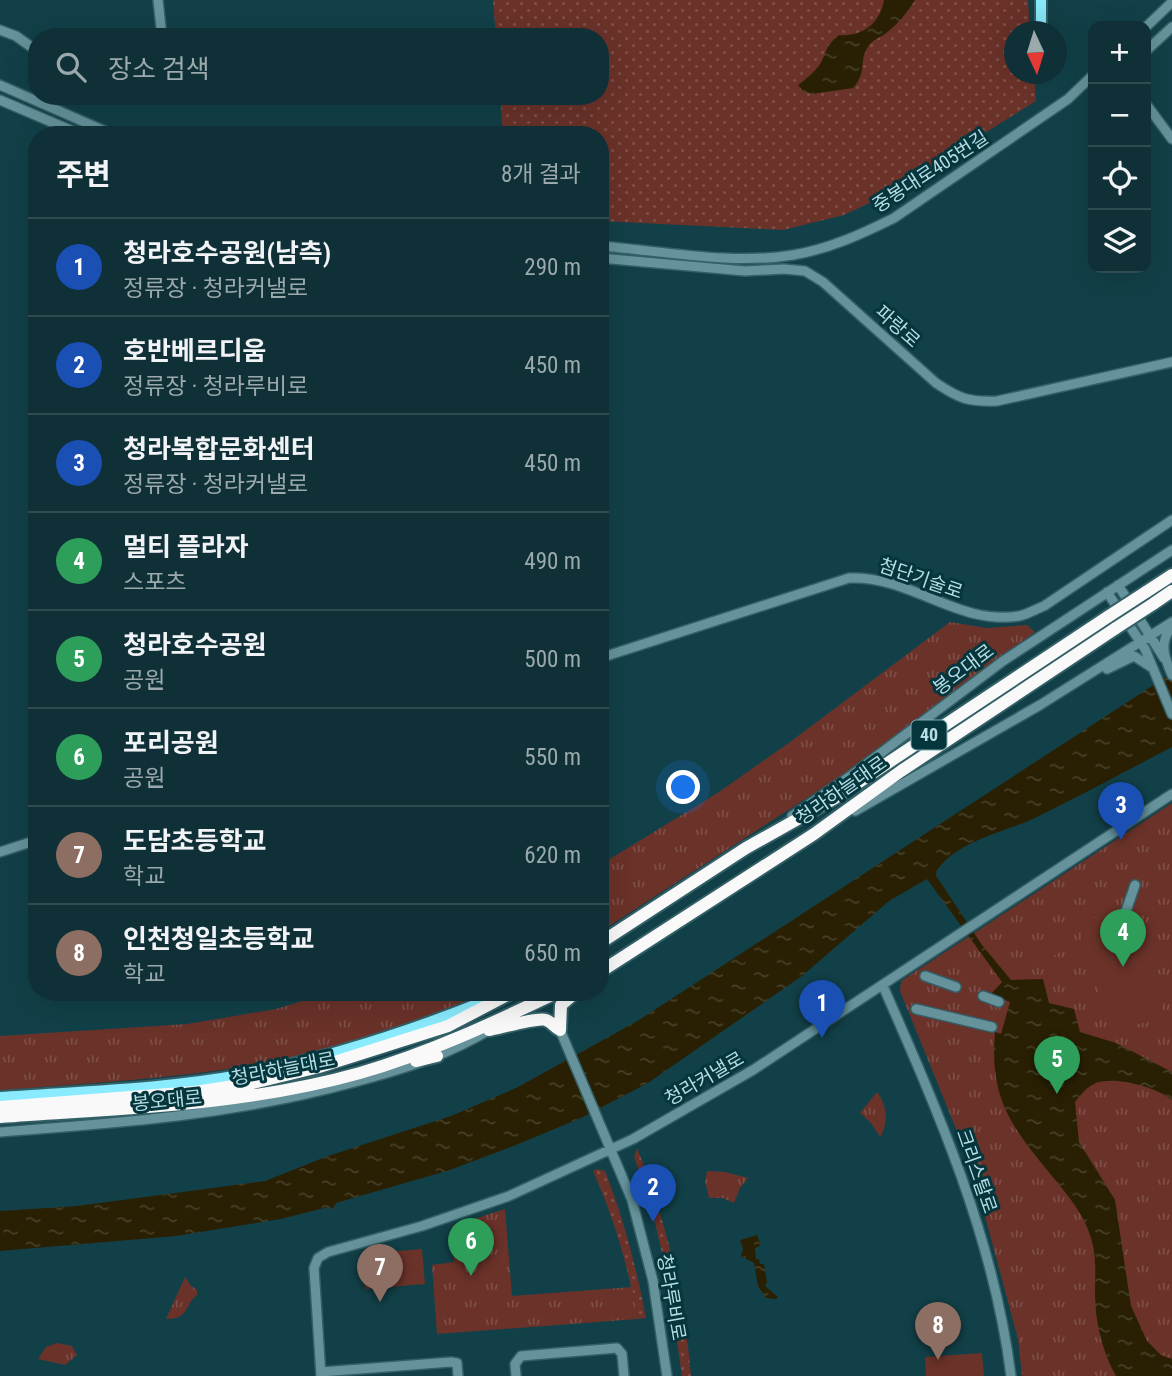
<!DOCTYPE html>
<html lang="ko">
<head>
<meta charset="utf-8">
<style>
	body { margin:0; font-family:"Roboto Condensed","Noto Sans KR",sans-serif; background:#1c3c42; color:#f1f3f6 }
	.controls { position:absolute; right:21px; top:21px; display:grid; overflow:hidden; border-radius:14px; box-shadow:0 7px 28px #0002 }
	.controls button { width:63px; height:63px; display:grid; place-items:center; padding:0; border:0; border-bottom:2px solid #2e4b51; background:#0e3036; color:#f1f3f6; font:35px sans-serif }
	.compass { position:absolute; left:1004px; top:21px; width:63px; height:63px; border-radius:50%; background:#0e3036; box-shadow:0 7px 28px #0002; rotate:176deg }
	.you { position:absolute; left:684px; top:788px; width:24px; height:24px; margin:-18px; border:5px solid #fff; border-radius:50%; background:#1a73e8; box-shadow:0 0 0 10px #1a73e833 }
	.badge { display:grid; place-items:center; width:46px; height:46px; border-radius:50%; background:#f59d8e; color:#fff; font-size:23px; font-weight:700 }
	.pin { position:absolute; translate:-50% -58px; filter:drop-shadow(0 2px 4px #0008) }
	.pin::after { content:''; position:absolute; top:37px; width:24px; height:21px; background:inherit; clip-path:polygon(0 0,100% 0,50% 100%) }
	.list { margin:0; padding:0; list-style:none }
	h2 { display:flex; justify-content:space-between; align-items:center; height:91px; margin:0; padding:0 28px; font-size:30px }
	h2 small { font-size:23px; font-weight:400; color:#9ba9ad }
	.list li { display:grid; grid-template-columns:46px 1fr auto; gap:21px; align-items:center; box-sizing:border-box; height:98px; padding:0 28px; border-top:2px solid #2e4b51 }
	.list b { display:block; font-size:26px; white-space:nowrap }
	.list p { margin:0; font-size:23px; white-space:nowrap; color:#9ba9ad }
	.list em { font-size:23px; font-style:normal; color:#9ba9ad }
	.icon { flex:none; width:38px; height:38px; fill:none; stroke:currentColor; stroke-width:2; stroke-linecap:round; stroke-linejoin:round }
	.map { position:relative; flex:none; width:1172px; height:1376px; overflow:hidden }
	.search { position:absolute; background:#0e3036; box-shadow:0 7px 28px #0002; left:28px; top:28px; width:581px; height:77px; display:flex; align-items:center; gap:18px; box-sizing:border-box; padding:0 24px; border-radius:28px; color:#9ba9ad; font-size:26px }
	.panel { position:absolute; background:#0e3036; box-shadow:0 7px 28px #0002; left:28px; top:126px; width:581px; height:875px; border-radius:28px }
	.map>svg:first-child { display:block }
</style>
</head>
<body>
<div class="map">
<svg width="1172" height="1376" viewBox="0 0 1172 1376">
	<defs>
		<pattern id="grass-dots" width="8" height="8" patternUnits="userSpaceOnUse" patternTransform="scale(1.75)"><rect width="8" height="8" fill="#6a3229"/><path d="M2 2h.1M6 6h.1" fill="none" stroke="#7d4f48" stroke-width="1.8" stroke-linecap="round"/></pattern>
		<pattern id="park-tufts" width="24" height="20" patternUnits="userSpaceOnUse" patternTransform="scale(1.75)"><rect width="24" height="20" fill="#6a3229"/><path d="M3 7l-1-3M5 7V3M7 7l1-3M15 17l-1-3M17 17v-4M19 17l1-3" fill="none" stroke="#7d4f48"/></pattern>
		<pattern id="water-ripples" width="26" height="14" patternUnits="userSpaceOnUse" patternTransform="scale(1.75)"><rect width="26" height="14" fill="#292004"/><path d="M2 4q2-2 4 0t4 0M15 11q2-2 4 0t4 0" fill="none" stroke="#464028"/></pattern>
	</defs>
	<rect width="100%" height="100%" fill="#124048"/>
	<path fill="url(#grass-dots)" d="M493 0H1028L1030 31 1014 32V74H1034L1036 101 884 196 844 215 783 230 600 221V135H503L500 96H600V37H496Z
		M637 1148C667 1222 684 1297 691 1376H682C671 1301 662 1228 634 1157Z
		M597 1169 605 1171C623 1217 637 1269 646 1318L637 1319C629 1268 614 1218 593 1171Z"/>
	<path fill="url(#park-tufts)" d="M950 622 987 628 1027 625 1035 632 844 774 600 932V865L719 792 790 742Z
		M1172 803V1376H1022L1018 1339 972 1168 900 991 901 981Z
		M332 992H486C425 1019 363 1042 298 1056 201 1078 99 1082 0 1090V1036L187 1024 276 1009Z
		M877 1092C887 1105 889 1123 880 1137L871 1123 860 1113Z
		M707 1171 725 1172 748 1178 740 1188 734 1203 723 1198H709L705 1181Z
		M505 1209 512 1296 632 1287 637 1319 437 1334 432 1265 454 1262 452 1226Z
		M185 1277 191 1286 197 1290V1295C184 1305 190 1319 166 1319Z
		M57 1343 72 1346 77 1355 65 1365 38 1359 46 1347Z"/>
	<path fill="#6a3229" d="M1106 913C1115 913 1123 915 1131 921 1139 928 1165 983 1165 994 1166 1004 1159 1015 1150 1020 1113 1040 1095 977 1083 952 1080 932 1086 920 1106 913Z
		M1062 928 1072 944 1046 961 1036 945Z
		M422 1249 425 1284 365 1289 363 1254Z
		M982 1353 984 1376H926L925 1357Z"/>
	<path fill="url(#water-ripples)" d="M884 0H915C907 13 898 24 885 34 879 38 872 40 868 47 858 62 868 71 853 88L812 94 804 92 798 85C806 79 815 72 820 64 828 51 824 47 839 35 863 37 880 23 884 0Z
		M1172 673V747C1126 771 1080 796 1033 819 1002 833 956 841 936 872L937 877 982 945 1011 980 1043 979 1049 1003 1074 1009 1080 1032 1116 1043 1172 1072V1100C1156 1087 1116 1076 1096 1083 1086 1087 1081 1095 1075 1102L1079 1142 1115 1200 1131 1306 1147 1341 1161 1355 1172 1359V1376H1116C1102 1352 1095 1321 1095 1293 1095 1273 1097 1255 1090 1235 1083 1214 1070 1198 1056 1181 1014 1129 989 1103 995 1032L1001 1034 1010 1002 991 994 1002 982 927 879 889 901 802 976 648 1083 581 1118 516 1145 450 1170 336 1203 332 1210 328 1207 281 1219 176 1236 0 1251V1211L77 1206 265 1181 328 1156 451 1116 518 1087 639 1020Z
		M757 1235 761 1245 755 1248 756 1259H759L760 1264H764L767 1282 765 1286 778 1297 776 1299 766 1298 758 1286 754 1263 741 1256 743 1249 740 1240Z"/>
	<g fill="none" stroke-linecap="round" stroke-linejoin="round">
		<g stroke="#335f67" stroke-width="12">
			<path id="minor" d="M158 0 162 37
				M1146 27 1172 2
				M0 30 16 36 37 51
				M1146 51 1172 27
				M0 85 114 135
				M0 100 82 135
				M1146 104 1172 139
				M600 246C662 251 733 265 793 255 829 249 862 234 894 218L1068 99 1093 75
				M600 258 745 271 784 269 805 271 823 282 936 383C960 399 968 402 997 401L1172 362
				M1118 585 1164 658
				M1107 592 1145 649 1172 714
				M1172 627C1158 642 1165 659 1172 675
				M600 658 849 578C910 575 958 626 1019 616 1028 614 1036 609 1044 606L1172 520
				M1107 669 1134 656 1151 667
				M855 811 1040 705 1172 622
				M792 816 849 777 1003 661 1172 550
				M0 852 37 840
				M1125 914 1135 885
				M925 976 956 987
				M883 986C938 1111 994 1239 1011 1376
				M983 996 999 1002
				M916 1009 992 1027
				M560 1030 632 1200 653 1281 667 1376
				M0 1132C121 1123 233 1115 351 1083 401 1070 450 1055 494 1027
				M321 1372 451 1362 457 1363 458 1376
				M321 1376 314 1268 318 1258 328 1252 422 1226 509 1196 633 1139 753 1070 1172 794
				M516 1376 515 1364 521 1356 617 1348 622 1354 624 1376"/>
		</g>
		<g stroke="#335f67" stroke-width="14">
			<path id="major" d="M1041 32V0
				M0 1097C81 1091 165 1089 245 1074 328 1058 407 1032 485 1001"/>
		</g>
		<g stroke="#335f67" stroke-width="16">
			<path id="highway" d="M1146 592 1172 575
				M1153 604 1172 591
				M600 943 746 848 835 798 1109 616
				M600 972 814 834 901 771 1116 628
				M489 1030C500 1028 538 1017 546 1020 552 1022 555 1028 560 1030
				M560 1030 561 1005 576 992
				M416 1061 437 1056
				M0 1107 195 1092 253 1083 319 1067 448 1026 513 992
				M0 1117C120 1108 243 1106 360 1073 429 1053 493 1023 558 992"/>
		</g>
		<use href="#minor" stroke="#65929b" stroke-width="9"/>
		<use href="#major" stroke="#89ebfd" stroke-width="10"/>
		<use href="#highway" stroke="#f9f9f9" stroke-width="12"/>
		<g stroke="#335f67" stroke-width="16" stroke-linecap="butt">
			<path id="highway-bridge" d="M1109 616 1146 592
				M1116 628 1153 604"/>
		</g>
		<use href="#highway-bridge" stroke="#f9f9f9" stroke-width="12"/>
	</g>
	<g text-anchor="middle" stroke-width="6" stroke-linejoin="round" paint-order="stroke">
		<rect fill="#05363d" stroke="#81aab2" stroke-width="2" x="911.5" y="720.5" width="35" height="29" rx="5"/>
		<g font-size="18" font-weight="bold" fill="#b6dce4">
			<text x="929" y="741">40</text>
		</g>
		<g font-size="19" fill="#b6dce4" stroke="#05363d">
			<text transform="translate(930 171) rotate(-33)" y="7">중봉대로405번길</text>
			<text transform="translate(898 326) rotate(42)" y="7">파랑로</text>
			<text transform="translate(921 578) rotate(19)" y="7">첨단기술로</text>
			<text transform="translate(963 669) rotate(-37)" y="7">봉오대로</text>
			<text transform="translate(841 790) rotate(-35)" y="7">청라하늘대로</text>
			<text transform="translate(283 1068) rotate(-11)" y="7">청라하늘대로</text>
			<text transform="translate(704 1078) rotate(-30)" y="7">청라커낼로</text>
			<text transform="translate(167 1100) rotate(-6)" y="7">봉오대로</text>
			<text transform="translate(977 1171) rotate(71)" y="7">크리스탈로</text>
			<text transform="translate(672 1297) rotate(80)" y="7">청라루비로</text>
		</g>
	</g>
</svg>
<div class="controls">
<button>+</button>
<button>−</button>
<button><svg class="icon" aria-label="locate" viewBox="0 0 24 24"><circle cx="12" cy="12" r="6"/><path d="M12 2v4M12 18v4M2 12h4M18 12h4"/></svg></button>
<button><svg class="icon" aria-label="layers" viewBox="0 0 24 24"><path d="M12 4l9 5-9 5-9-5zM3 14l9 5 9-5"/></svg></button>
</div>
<svg class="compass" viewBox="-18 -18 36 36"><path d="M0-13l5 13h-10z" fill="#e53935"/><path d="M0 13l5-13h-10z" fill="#9ba9ad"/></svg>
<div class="you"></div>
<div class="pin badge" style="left:822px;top:1038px;background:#1a4fb4">1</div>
<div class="pin badge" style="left:653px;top:1222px;background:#1a4fb4">2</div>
<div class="pin badge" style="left:1121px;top:840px;background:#1a4fb4">3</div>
<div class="pin badge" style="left:1123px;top:967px;background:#2e9e5b">4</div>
<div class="pin badge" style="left:1057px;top:1094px;background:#2e9e5b">5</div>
<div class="pin badge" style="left:471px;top:1276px;background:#2e9e5b">6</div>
<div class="pin badge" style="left:380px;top:1302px;background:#8d6e63">7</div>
<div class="pin badge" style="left:938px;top:1360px;background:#8d6e63">8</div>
<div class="search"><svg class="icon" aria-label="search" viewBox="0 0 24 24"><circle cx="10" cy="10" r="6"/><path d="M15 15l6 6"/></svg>장소 검색</div>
<section class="panel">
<h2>주변<small>8개 결과</small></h2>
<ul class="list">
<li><span class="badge" style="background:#1a4fb4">1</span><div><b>청라호수공원(남측)</b><p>정류장 · 청라커낼로</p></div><em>290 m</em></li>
<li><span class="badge" style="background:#1a4fb4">2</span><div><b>호반베르디움</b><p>정류장 · 청라루비로</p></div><em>450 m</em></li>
<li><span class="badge" style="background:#1a4fb4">3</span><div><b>청라복합문화센터</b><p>정류장 · 청라커낼로</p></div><em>450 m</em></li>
<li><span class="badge" style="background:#2e9e5b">4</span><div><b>멀티 플라자</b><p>스포츠</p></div><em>490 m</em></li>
<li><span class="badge" style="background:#2e9e5b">5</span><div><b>청라호수공원</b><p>공원</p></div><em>500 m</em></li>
<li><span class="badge" style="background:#2e9e5b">6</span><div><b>포리공원</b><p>공원</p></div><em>550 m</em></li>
<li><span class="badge" style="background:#8d6e63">7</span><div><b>도담초등학교</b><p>학교</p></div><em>620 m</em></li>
<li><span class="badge" style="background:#8d6e63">8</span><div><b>인천청일초등학교</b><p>학교</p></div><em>650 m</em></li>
</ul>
</section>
</div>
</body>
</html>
